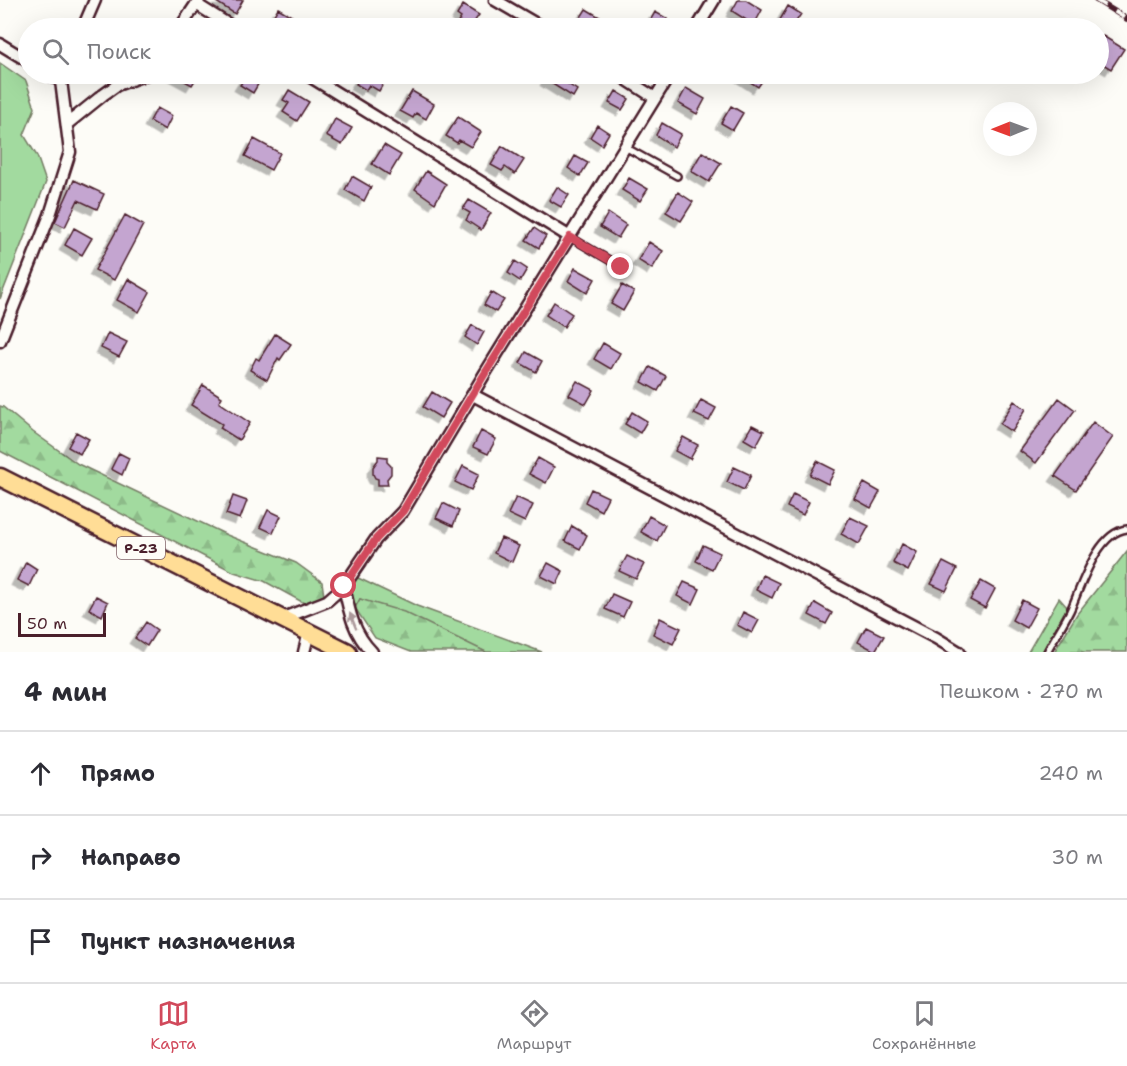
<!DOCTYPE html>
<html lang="ru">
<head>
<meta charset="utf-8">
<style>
	body { margin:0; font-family:"Shantell Sans",sans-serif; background:#f7f7f7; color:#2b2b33 }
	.compass { position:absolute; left:983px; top:102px; width:54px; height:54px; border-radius:50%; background:#fff; box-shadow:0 6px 24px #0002; rotate:269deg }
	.scale { position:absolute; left:18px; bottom:15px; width:88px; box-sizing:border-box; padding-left:6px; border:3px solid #4a1f2b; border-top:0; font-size:16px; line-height:21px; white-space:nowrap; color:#4a1f2b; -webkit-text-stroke:4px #fdfcf7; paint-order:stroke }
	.stop { position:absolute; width:18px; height:18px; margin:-14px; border:4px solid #d1495b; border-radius:50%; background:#fff }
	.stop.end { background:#d1495b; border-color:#fff; box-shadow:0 2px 6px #0008 }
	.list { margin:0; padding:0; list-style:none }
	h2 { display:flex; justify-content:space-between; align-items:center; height:78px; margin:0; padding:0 24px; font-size:26px }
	h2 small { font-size:20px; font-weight:400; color:#7c7c81 }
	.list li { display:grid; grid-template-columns:39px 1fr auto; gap:18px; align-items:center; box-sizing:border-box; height:84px; padding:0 24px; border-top:2px solid #e1e1e2 }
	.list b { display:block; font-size:22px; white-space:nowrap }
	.list em { font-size:20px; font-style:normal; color:#7c7c81 }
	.icon { flex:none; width:33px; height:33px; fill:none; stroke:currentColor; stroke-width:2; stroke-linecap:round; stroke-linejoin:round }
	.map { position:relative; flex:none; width:1127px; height:652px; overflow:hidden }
	.search { position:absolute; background:#fff; box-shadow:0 6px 24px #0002; left:18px; right:18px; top:18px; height:66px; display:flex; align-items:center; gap:15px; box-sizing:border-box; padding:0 21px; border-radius:33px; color:#7c7c81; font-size:22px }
	.sheet { height:330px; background:#fff }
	nav { display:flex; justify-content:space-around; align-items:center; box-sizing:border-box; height:84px; border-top:2px solid #e1e1e2; background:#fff; font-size:16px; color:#7c7c81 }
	nav a { display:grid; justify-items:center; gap:3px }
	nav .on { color:#d1495b }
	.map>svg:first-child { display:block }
</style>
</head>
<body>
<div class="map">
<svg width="1127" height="652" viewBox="0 0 1127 652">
	<defs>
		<pattern id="forest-firs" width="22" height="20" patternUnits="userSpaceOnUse" patternTransform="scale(1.5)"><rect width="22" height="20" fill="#a2da9f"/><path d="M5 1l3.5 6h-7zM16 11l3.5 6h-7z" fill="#8dbb89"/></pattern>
		<filter id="shadow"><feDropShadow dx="-5.5" dy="5.5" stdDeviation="0" flood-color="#0004"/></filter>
	</defs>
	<rect width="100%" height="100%" fill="#fdfcf7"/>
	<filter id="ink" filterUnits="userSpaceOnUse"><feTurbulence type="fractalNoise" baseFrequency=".0167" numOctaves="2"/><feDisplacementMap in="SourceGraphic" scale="12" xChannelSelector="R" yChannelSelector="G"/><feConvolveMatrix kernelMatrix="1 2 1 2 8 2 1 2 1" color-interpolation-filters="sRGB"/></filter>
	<g filter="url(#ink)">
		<path fill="#a2da9f" stroke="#767c65" stroke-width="1.5" d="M0 63 26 81 35 108 24 135 37 156 46 182 0 299Z
			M356 577 417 606 542 652H486L453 637 360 599 355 608C352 595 350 589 356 577Z
			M1059 598 1067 607 1042 652H1028Z"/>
		<path fill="url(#forest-firs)" stroke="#767c65" stroke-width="1.5" d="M0 406 3 407 33 432 78 464 227 535 296 563 322 582 324 596 312 604 304 603 264 581 234 572 0 451Z
			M1127 551V652H1054L1077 614Z
			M360 599 404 612 486 652H411L375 638 355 608Z"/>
		<path fill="#c4a5d0" stroke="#4a1f2b" stroke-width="1.5" filter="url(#shadow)" d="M213 0H243L235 14Z
			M738 0H746L762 10 754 25 732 11Z
			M463 5 479 15 470 28H464L457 24 461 18 457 15Z
			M788 6 801 14 792 28H782L777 25Z
			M278 8 300 21 295 28H266Z
			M586 9 608 22 604 28H574Z
			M655 12 668 19 662 28H655L648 24Z
			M1103 36 1124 49 1111 69 1098 61V42Z
			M172 74H199L192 85Z
			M247 74H264L253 93 240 85Z
			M362 74H389L379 91 369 85 366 90 356 84Z
			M550 74H566L562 80 577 90 573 97 546 80Z
			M738 74H767L758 87Z
			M686 88 705 99 697 114 678 103Z
			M289 90 309 102 297 121 283 112 289 103 283 100Z
			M412 91 434 104 426 119 416 113 413 118 400 111Z
			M616 91 629 99 622 110 609 103Z
			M731 106 743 113 733 130 721 123Z
			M157 108 172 116 165 130 150 121Z
			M458 117 481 132 471 147 459 140 457 143 446 136Z
			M335 119 352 128 342 145 326 136Z
			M662 123 681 134 674 147 656 135Z
			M597 125 609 133 602 145 590 137Z
			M254 139 280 153 271 170 245 156Z
			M384 145 401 155 389 175 372 164Z
			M502 146 524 160 515 174 505 167 502 171 491 165Z
			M702 152 721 163 709 182 691 171Z
			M575 156 588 163 580 176 568 168Z
			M426 171 446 184 435 203 415 189Z
			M352 176 371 187 364 201 345 190Z
			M629 178 648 189 640 201 622 190Z
			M74 180 104 194 97 209 78 200 65 227 55 222Z
			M557 187 569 195 561 207 549 200Z
			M678 192 693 202 681 221 666 212Z
			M469 200 491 213 481 230 466 220 470 213 463 209Z
			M608 213 626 225 618 238 600 227Z
			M125 215 143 225 114 280 95 270Z
			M74 228 92 238 82 255 65 245Z
			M534 228 546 236 539 248 526 240Z
			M649 242 663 251 652 269 638 260Z
			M515 261 527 269 520 281 508 273Z
			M575 268 595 279 587 293 568 281Z
			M128 279 150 292 139 312 117 300Z
			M622 285 634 292 623 311 611 304Z
			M491 292 504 300 496 312 484 305Z
			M554 302 572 314 564 327 546 315Z
			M472 325 484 332 477 345 465 337Z
			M108 333 127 342 119 357 101 348Z
			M275 334 291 344 280 360 278 358 267 380 250 370 256 358 259 360Z
			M603 343 620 353 611 369 594 359Z
			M526 352 542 361 536 372 520 363Z
			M650 367 666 376 658 391 642 382Z
			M577 381 594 390 586 404 569 395Z
			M203 385 222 397 219 402 250 423 239 440 220 428 222 424 191 405Z
			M432 392 450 403 441 418 423 407Z
			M1059 398 1075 410 1036 463 1020 451Z
			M701 400 716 408 709 421 694 414Z
			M1014 401 1026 409 1012 432 1000 424Z
			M632 412 647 421 640 433 625 424Z
			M1093 422 1113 437 1076 490 1055 476Z
			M752 425 764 431 756 446 744 439Z
			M481 431 496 439 488 454 473 447Z
			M76 432 89 439 80 454 68 447Z
			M683 437 698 445 690 459 675 451Z
			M119 453 129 458 122 475 111 469Z
			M378 456 387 457V462L391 466V474L387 479 388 485H378V479L375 478 373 474V467L378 460Z
			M538 458 554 467 546 483 529 474Z
			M817 461 835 470 828 484 810 475Z
			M463 466 479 474 471 490 455 482Z
			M734 467 751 475 744 490 727 482Z
			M864 483 880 492 871 508 855 499Z
			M591 489 608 497 601 511 585 502Z
			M793 494 809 502 803 515 787 507Z
			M233 496 247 501 240 519 226 514Z
			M516 497 533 505 525 522 508 514Z
			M443 503 459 511 453 526 436 518Z
			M268 510 281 516 273 533 260 527Z
			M649 516 665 525 657 541 641 532Z
			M850 517 869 526 859 544 841 534Z
			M572 526 587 535 580 549 565 541Z
			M501 538 519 546 512 562 494 553Z
			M902 544 917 552 908 571 893 563Z
			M703 545 720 553 712 569 696 561Z
			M627 556 644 564 636 579 619 571Z
			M26 562 37 569 29 586 17 580Z
			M943 562 957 569 946 591 931 584Z
			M548 563 563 571 557 584 541 576Z
			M762 575 779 583 772 598 756 590Z
			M981 581 995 589 985 608 970 600Z
			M684 582 700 589 693 604 677 596Z
			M612 594 630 602 623 617 605 609Z
			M96 596 108 602 102 616 89 609Z
			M1022 600 1037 608 1026 628 1012 620Z
			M815 603 832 613 826 624 809 615Z
			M743 612 759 620 752 633 737 625Z
			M660 618 681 628 673 644 653 634Z
			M146 622 157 630 147 646 135 638Z
			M866 627 884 636 875 651 858 642Z"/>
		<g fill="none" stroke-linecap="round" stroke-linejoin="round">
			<g stroke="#4a1f2b" stroke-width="10">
				<path id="lane" d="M625 147 677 176
					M570 237 621 267
					M1047 652C1054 638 1063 625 1070 611 1081 587 1097 532 1127 529"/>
			</g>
			<g stroke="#4a1f2b" stroke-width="15">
				<path id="street" d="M495 0 543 28
					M196 4 234 28
					M83 28 95 0
					M180 28 199 0
					M697 28 714 0
					M0 44 28 61
					M48 74 61 81
					M306 74 570 237
					M618 74 655 98
					M67 124 103 95 117 85 147 74
					M0 341 50 215 70 152 61 81 64 74
					M473 395 936 638 959 652
					M344 586C349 611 353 633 372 652
					M281 619 327 601 344 586 376 539 403 511 484 375 670 74
					M304 652 309 632"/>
			</g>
			<g stroke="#4a1f2b" stroke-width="21">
				<path id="primary" d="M0 477 348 652"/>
			</g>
			<use href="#lane" stroke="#fdfcf7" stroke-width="5"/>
			<use href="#street" stroke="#fdfcf7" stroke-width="10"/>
			<use href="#primary" stroke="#ffdd96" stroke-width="16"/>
			<g stroke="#4a1f2b" stroke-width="6">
				<path id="rail" d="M1096 0 1127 19"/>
			</g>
			<use href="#rail" stroke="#fdfcf7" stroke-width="4" stroke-dasharray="11" stroke-linecap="butt"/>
		</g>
		<defs><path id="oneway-solid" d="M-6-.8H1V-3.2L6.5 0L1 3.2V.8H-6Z" transform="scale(1.5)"/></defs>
		<use fill="#ac999b" href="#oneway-solid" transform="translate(353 621) rotate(-112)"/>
	</g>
	<g fill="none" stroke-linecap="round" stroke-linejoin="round" filter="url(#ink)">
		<path stroke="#d1495b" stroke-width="8" d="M344 586 376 539 403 511 484 375 570 237 621 267"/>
	</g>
	<g text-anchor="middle" stroke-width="4.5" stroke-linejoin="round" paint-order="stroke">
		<rect fill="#fdfcf7" stroke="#806168" stroke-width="1.5" x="117" y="537" width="48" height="22" rx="4.5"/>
		<g font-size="14" font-weight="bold" fill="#4a1f2b">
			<text x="141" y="553">Р-23</text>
		</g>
	</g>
</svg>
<svg class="compass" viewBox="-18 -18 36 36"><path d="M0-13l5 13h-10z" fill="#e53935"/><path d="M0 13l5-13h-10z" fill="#7c7c81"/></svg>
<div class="scale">50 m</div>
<div class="stop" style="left:344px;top:586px"></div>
<div class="stop end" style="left:621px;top:267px"></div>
<div class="search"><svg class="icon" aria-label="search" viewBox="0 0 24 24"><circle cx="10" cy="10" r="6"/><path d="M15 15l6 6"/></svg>Поиск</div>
</div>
<section class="sheet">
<h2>4 мин<small>Пешком · 270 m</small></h2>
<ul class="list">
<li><svg class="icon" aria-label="ahead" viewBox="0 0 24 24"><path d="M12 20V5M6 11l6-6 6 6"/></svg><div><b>Прямо</b></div><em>240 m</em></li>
<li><svg class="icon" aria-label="right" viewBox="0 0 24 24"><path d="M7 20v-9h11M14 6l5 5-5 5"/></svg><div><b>Направо</b></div><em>30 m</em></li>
<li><svg class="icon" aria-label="arrive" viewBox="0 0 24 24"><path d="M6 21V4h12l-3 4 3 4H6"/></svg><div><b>Пункт назначения</b></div></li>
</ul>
</section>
<nav>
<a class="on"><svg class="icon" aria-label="map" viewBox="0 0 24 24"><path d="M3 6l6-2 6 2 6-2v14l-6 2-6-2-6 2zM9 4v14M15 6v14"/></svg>Карта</a>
<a><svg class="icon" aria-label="directions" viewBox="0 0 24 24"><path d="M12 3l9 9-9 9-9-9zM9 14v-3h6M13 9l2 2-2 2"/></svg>Маршрут</a>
<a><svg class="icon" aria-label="saved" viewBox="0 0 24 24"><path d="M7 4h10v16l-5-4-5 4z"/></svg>Сохранённые</a>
</nav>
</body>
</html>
